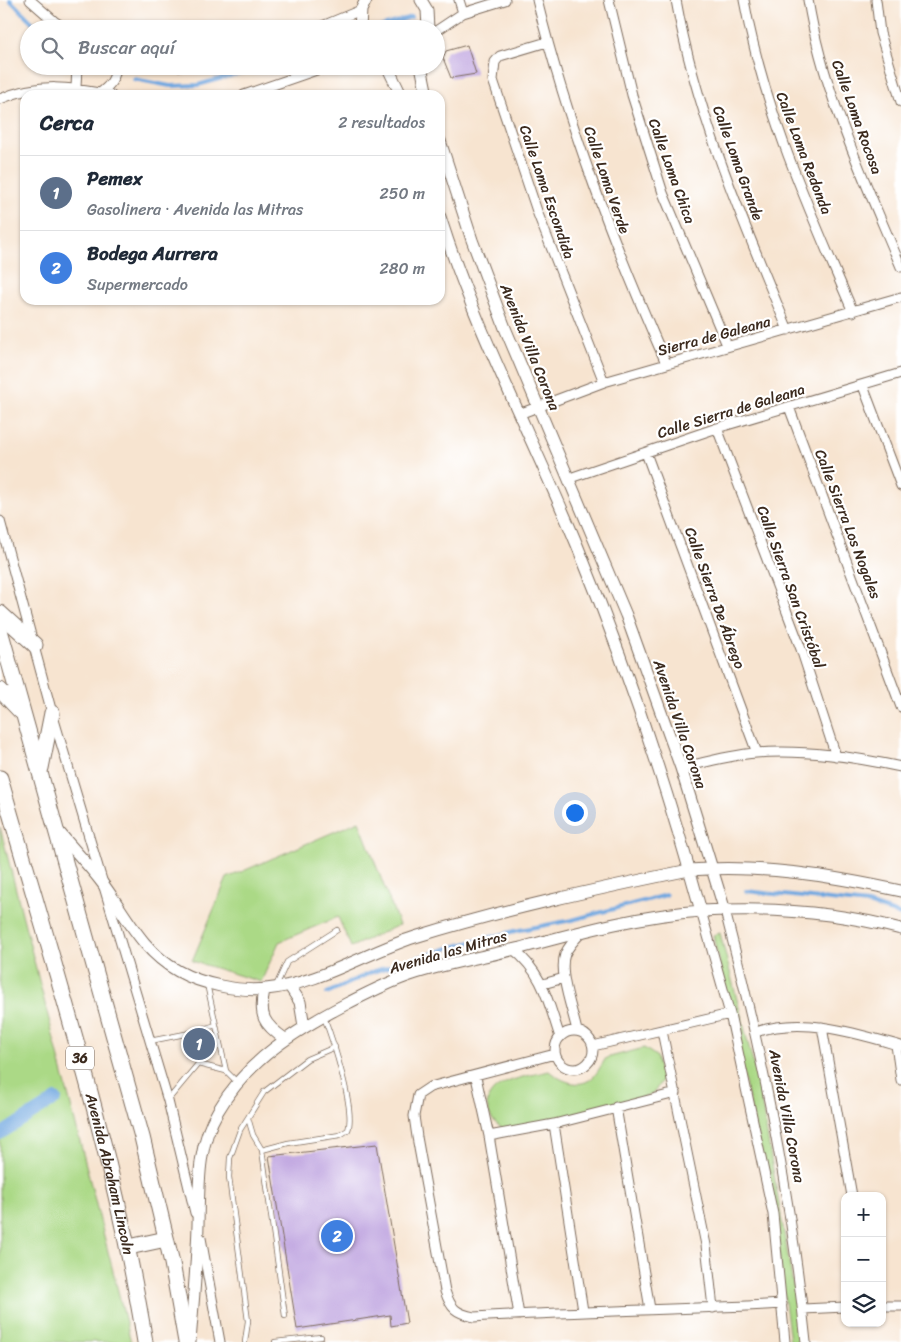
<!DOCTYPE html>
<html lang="es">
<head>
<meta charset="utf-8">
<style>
	body { margin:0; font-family:Sriracha,sans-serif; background:#f6f6f7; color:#1f2937 }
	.controls { position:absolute; right:15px; bottom:15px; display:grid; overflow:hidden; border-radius:10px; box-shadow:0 1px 4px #0004 }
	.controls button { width:45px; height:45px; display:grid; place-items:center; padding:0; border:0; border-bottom:1px solid #e0e1e3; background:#fff; color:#1f2937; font:25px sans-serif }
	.you { position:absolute; left:574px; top:812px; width:18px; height:18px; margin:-12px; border:4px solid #fff; border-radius:50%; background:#1a73e8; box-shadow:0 0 0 8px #1a73e833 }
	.badge { display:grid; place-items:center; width:32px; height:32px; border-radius:50%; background:#1a73e8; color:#fff; font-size:16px; font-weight:700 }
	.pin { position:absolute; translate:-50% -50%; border:2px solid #fff; box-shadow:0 1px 5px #0006 }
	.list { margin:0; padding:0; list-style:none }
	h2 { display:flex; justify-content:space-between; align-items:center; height:65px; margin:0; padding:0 20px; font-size:21px }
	h2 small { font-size:16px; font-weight:400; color:#747a83 }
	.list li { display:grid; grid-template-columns:32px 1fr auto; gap:15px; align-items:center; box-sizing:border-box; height:75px; padding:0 20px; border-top:1px solid #e0e1e3 }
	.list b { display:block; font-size:19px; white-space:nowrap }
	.list p { margin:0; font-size:16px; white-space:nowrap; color:#747a83 }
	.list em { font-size:16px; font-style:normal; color:#747a83 }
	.icon { flex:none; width:28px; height:28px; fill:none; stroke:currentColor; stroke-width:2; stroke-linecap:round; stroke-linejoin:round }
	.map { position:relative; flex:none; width:901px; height:1342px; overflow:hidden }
	.search { position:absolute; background:#fff; box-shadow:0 1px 4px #0004; left:20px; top:20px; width:425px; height:55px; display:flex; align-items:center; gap:12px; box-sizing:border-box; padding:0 18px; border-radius:28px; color:#747a83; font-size:19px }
	.panel { position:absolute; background:#fff; box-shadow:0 1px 4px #0004; left:20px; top:90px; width:425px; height:215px; border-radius:15px }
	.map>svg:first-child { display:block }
</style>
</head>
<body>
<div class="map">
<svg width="901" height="1342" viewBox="0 0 901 1342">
	<rect width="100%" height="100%" fill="#fff"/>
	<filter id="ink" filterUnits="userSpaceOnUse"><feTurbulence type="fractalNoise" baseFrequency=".02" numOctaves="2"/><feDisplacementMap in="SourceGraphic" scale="10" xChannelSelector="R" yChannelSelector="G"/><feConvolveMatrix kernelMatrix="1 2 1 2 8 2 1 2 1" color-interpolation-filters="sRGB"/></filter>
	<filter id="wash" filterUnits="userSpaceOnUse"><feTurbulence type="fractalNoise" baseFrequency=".0096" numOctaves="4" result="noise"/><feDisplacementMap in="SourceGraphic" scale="20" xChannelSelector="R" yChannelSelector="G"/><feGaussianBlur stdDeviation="1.12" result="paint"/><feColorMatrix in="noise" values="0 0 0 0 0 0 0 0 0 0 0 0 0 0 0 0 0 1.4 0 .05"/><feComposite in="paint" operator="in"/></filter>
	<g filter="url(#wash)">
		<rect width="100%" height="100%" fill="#f7e4d0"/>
		<path fill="#abd986" stroke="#738252" d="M359 821 399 925 351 947 338 917 279 942 261 982 192 961 227 878Z
			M0 827 131 1342H0Z
			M720 933 758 1082 799 1320 800 1342H790L774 1215 713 935Z
			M644 1048 656 1056 662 1080 655 1091 649 1096 508 1131C498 1126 491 1121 488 1110 481 1081 530 1076 549 1071 561 1081 582 1091 595 1075 599 1070 602 1064 606 1058Z"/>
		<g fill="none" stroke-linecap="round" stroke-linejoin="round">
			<path stroke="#72a8e0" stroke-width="4" d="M10 0 39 29
				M374 29 411 17
				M134 79 170 86 198 85 265 66
				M746 891 868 904 901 915
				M327 993 372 972 459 945 515 931 572 920 666 895"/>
			<path stroke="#72a8e0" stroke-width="12" d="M0 1134 56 1099"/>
		</g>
		<g id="blocks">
			<path fill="#bda2df" d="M467 45 476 74 451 78 443 58 446 51Z
				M209 1035 213 1047 201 1051 196 1048 189 1054 185 1042 190 1040 195 1043 198 1038Z
				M377 1144 407 1323 391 1326 390 1315 297 1329 269 1156Z"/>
		</g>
	</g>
	<g filter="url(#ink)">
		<use href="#blocks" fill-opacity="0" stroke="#7d6b5c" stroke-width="1"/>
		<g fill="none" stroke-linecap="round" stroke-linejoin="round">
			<g stroke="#7d6b5c" stroke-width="6">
				<path id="service" d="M207 984 226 1071
					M276 986 287 962 337 930
					M190 1033 216 1025
					M150 1041 190 1033 194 1039
					M198 1064 226 1071 237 1082
					M168 1100 198 1064 197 1052
					M248 1118 253 1135 262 1150 288 1143 340 1135 348 1130C356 1110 332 1038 324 1017
					M262 1150 285 1316
					M245 1342 248 1321 229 1177 230 1158 240 1130 264 1092 307 1059 335 1047
					M275 1342 321 1337"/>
			</g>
			<g stroke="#7d6b5c" stroke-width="11">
				<path id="minor" d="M30 0 54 21 66 29
					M459 0 463 13
					M537 0C568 126 614 245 666 363
					M609 0 632 95 663 193 727 345
					M676 0C696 114 744 224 788 330
					M744 0C764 111 809 209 853 312
					M808 0C823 93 865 181 901 267
					M876 0 880 33 901 102
					M315 29 361 10
					M436 31 463 13 505 0
					M547 42 500 56 495 62 493 80 538 214 604 382
					M177 66H179
					M76 88 77 66
					M100 93C111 85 115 79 116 66
					M244 95 328 66
					M0 99C41 82 69 87 111 95
					M863 386 901 486
					M789 407 901 707
					M519 414 604 382 901 297
					M717 428 801 649 836 756
					M646 453 757 753
					M570 478 717 428 901 373
					M0 521 52 713 168 1101 195 1213
					M681 768C706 762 730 755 756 753 804 749 854 757 901 767
					M701 911 730 1014 773 1214 785 1342
					M725 911C762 1052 791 1196 806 1342
					M513 949C544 974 548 1002 560 1037
					M543 984 564 978
					M822 1027 852 1196
					M577 1031C573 1011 558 973 565 954 569 945 576 938 582 932
					M662 1031 706 1245 713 1308
					M555 1050a19 19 0 1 1 38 0a19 19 0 1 1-38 0Z
					M756 1032C803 1016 855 1033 901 1046
					M896 1045 901 1080
					M593 1046 730 1014
					M555 1054 430 1087 418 1095 414 1116 417 1137 445 1291C451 1309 456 1313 474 1317 577 1311 679 1310 782 1304
					M476 1077 489 1136 519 1315
					M616 1107 650 1309
					M554 1124 583 1311
					M489 1136 554 1124 676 1093
					M201 1238 220 1342
					M882 1306H901
					M803 1309 845 1307"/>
			</g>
			<g stroke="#7d6b5c" stroke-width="13">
				<path id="tertiary" d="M421 0 427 10 428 29
					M360 29 361 10 366 0
					M387 66 401 95
					M421 66 427 95
					M440 141 472 240 505 328 626 615 681 768 725 911
					M440 217C476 331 532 436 577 545 626 664 667 788 701 911
					M58 831C72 848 87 863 100 880 125 912 140 950 178 971 201 984 239 992 266 989 319 984 365 953 415 937 505 909 597 889 689 870 760 864 832 876 901 891
					M289 985 300 1002 304 1026
					M264 989C259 1016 263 1024 285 1039
					M190 1342C193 1303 197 1264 198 1225 199 1185 197 1146 218 1111 248 1059 296 1030 348 1003 368 993 389 982 410 975 446 963 483 957 520 948 579 932 640 915 702 911 769 907 836 912 901 929"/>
			</g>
			<g stroke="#7d6b5c" stroke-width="17">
				<g id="primary">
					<path d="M0 613 35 645"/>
					<path d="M0 630 142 1137 172 1263 186 1342"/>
					<path d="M0 690 20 711"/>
					<path d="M41 768 52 713"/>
					<path id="s1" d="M0 778C53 964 114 1150 145 1342"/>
					<path d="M129 1247 166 1239"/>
				</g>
			</g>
			<use href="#service" stroke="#fff" stroke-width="4.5"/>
			<use href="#minor" stroke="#fff" stroke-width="9"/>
			<use href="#tertiary" stroke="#fff" stroke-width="11"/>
			<use href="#primary" stroke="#fff" stroke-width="15"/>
		</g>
	</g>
	<g text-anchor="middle" stroke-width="4.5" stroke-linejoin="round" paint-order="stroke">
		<rect fill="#fff" stroke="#766a62" stroke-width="1" x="66" y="1046.5" width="28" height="23" rx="4"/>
		<g font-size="14" font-weight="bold" fill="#3b2a1e">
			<text x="80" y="1063">36</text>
		</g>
		<g font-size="15" fill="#3b2a1e" stroke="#fff">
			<text transform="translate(857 117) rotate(70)" y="5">Calle Loma Rocosa</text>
			<text transform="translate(804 153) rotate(69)" y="5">Calle Loma Redonda</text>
			<text transform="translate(738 163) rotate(70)" y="5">Calle Loma Grande</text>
			<text transform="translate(672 171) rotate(70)" y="5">Calle Loma Chica</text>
			<text transform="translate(607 180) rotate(71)" y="5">Calle Loma Verde</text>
			<text transform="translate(547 192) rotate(71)" y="5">Calle Loma Escondida</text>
			<text transform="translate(714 336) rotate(-15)" y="5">Sierra de Galeana</text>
			<text transform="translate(530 347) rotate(68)" y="5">Avenida Villa Corona</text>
			<text transform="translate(731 411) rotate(-17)" y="5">Calle Sierra de Galeana</text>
			<text transform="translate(848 524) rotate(69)" y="5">Calle Sierra Los Nogales</text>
			<text transform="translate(791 587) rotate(70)" y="5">Calle Sierra San Cristóbal</text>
			<text transform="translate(715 598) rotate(70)" y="5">Calle Sierra De Ábrego</text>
			<text transform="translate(680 724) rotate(71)" y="5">Avenida Villa Corona</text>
			<text transform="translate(448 952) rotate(-16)" y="5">Avenida las Mitras</text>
			<text transform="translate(787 1116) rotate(79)" y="5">Avenida Villa Corona</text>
			<text dy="5" stroke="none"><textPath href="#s1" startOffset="411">Avenida Abraham Lincoln</textPath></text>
		</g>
	</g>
</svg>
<div class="controls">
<button>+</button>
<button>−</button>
<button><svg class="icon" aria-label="layers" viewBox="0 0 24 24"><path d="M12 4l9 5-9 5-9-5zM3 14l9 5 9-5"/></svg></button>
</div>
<div class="you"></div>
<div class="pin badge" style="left:199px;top:1044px;background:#5c6f8a">1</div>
<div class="pin badge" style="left:337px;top:1236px;background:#3f7fe0">2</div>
<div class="search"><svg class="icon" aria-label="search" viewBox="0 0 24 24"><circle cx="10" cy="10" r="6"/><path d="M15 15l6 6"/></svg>Buscar aquí</div>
<section class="panel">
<h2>Cerca<small>2 resultados</small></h2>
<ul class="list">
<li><span class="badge" style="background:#5c6f8a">1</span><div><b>Pemex</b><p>Gasolinera · Avenida las Mitras</p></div><em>250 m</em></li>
<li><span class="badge" style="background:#3f7fe0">2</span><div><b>Bodega Aurrera</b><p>Supermercado</p></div><em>280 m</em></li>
</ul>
</section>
</div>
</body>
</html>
